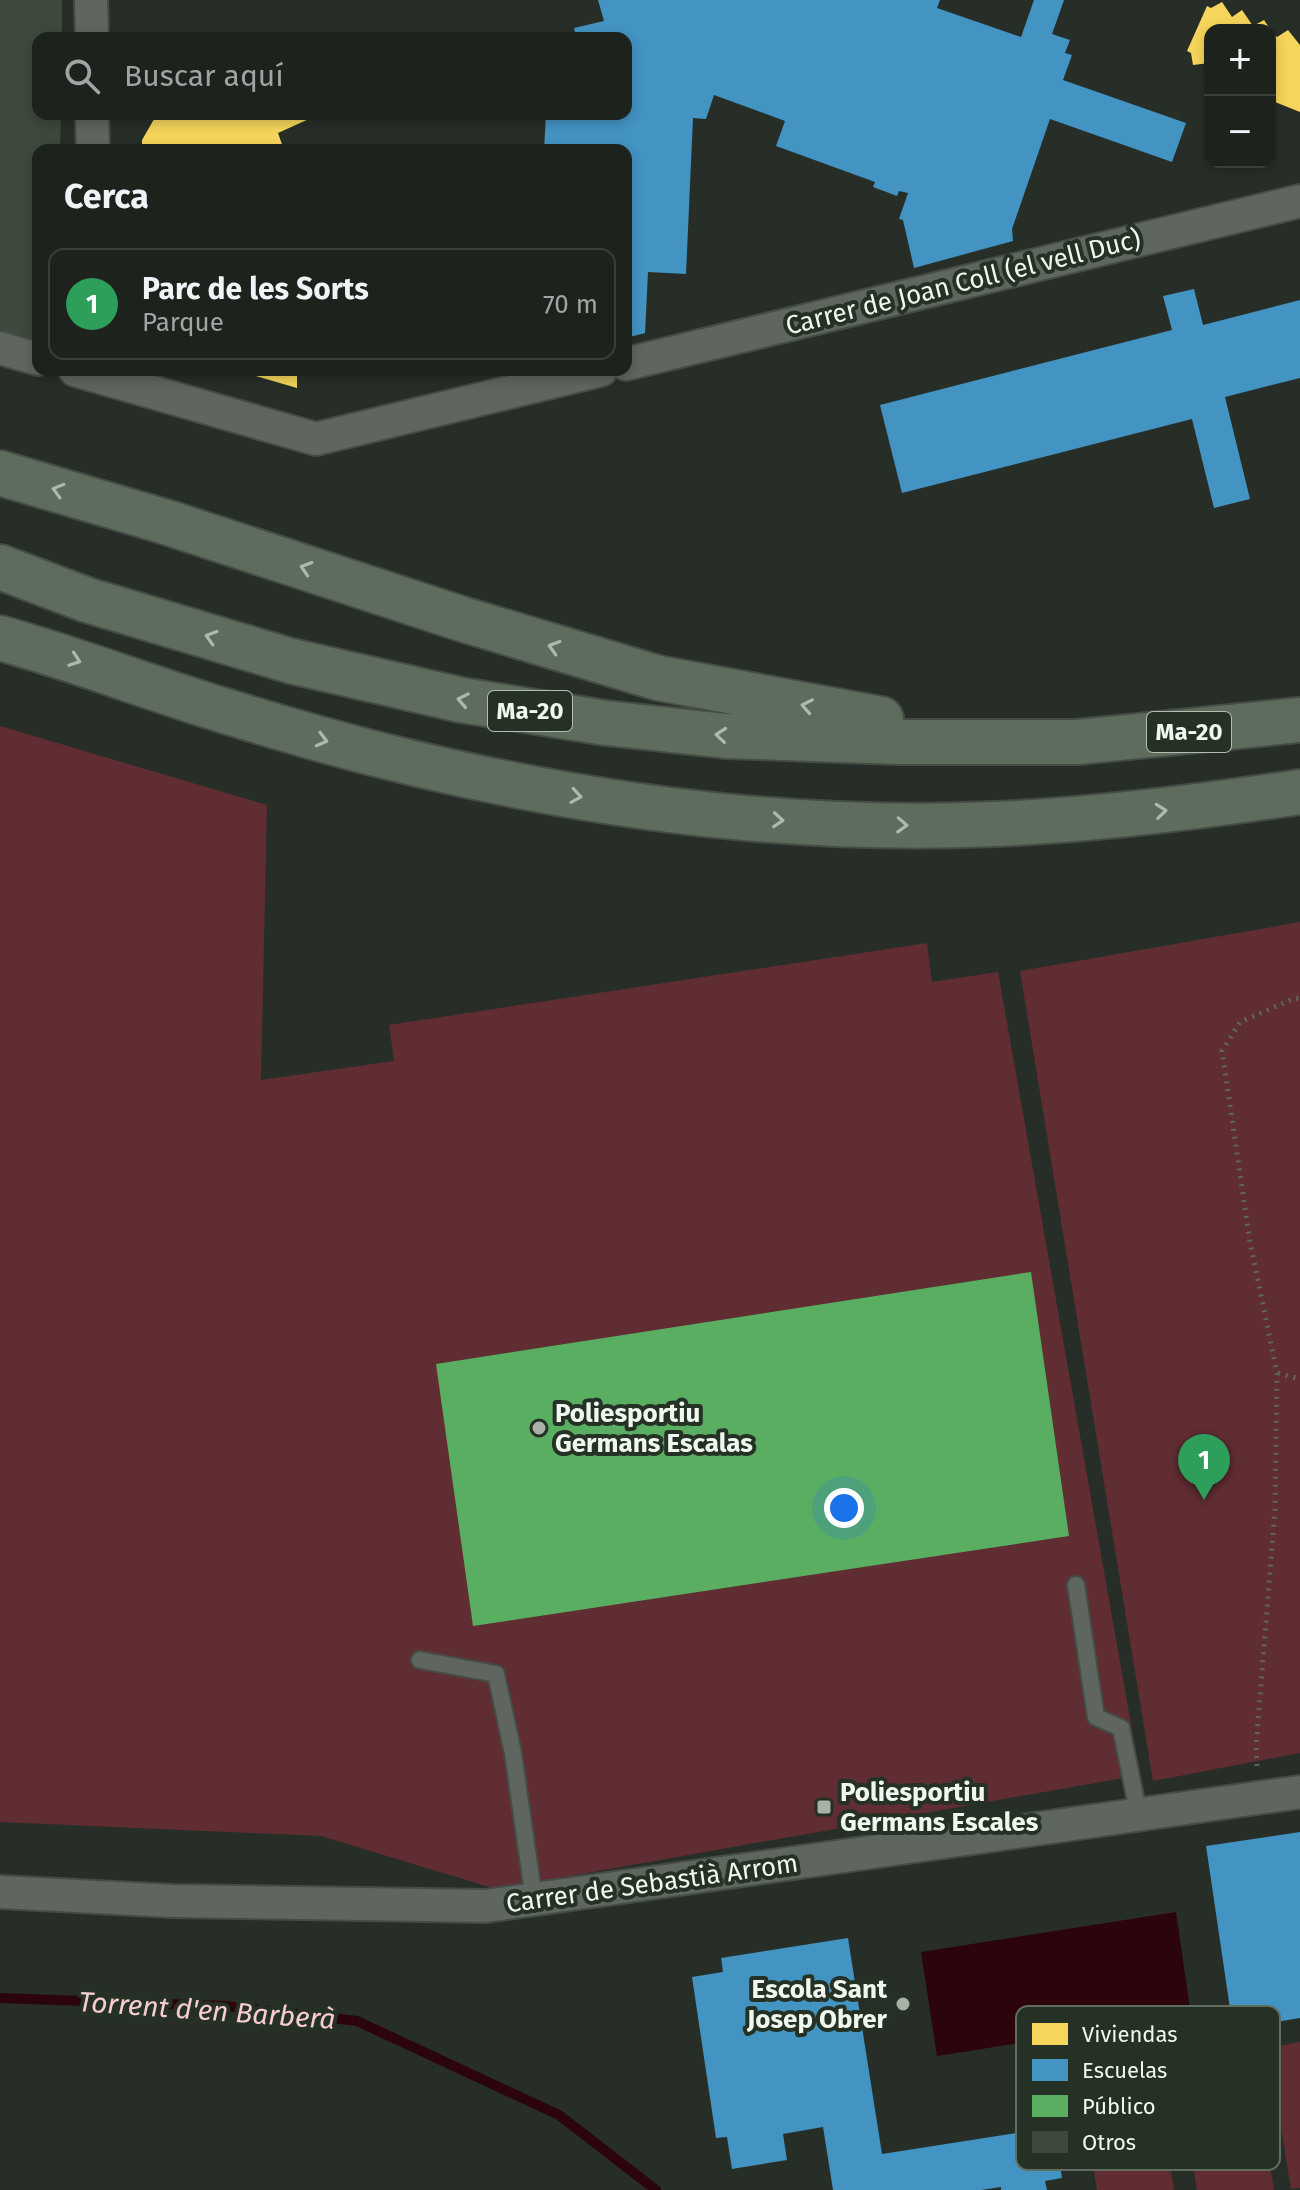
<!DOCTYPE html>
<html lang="es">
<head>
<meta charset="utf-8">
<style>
	body { margin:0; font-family:"Fira Sans",sans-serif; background:#252a26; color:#f1f3f6 }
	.controls { position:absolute; right:24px; top:24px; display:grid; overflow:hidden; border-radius:16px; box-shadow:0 4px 12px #0003 }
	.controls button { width:72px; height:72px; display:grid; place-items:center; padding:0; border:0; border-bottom:2px solid #3b3f3b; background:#1d221d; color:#f1f3f6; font:40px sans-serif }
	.you { position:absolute; left:844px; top:1508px; width:28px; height:28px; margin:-20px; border:6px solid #fff; border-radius:50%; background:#1a73e8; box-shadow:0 0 0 12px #1a73e833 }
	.badge { display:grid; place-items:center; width:52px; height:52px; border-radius:50%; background:#1a73e8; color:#fff; font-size:26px; font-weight:700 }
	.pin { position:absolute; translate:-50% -66px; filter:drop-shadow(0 2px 4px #0008) }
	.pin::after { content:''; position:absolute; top:42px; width:28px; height:24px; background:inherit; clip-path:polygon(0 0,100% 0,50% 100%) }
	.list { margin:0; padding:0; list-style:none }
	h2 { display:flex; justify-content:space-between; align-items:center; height:104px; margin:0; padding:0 32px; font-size:34px }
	h2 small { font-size:26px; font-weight:400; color:#a0a4a4 }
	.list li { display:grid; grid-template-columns:52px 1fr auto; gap:24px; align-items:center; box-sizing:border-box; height:112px; margin:0 16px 16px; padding:0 16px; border:2px solid #3b3f3b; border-radius:16px }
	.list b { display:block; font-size:30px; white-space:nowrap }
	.list p { margin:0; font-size:26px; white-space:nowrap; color:#a0a4a4 }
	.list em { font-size:26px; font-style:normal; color:#a0a4a4 }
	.icon { flex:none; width:44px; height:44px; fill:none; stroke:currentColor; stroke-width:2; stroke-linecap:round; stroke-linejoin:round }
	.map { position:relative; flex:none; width:1300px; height:2190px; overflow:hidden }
	.search { position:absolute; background:#1d221d; box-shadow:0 4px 12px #0003; left:32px; top:32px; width:600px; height:88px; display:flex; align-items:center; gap:20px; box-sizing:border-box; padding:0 28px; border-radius:16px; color:#a0a4a4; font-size:30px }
	.panel { position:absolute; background:#1d221d; box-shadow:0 4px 12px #0003; left:32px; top:144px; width:600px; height:232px; border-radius:16px }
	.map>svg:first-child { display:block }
</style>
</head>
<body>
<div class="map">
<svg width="1300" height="2190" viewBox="0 0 1300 2190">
	<rect width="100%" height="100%" fill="#272e27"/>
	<path fill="#602d33" d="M0 726 267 805 261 1080 394 1061 389 1025 927 943 932 982 998 972 1140 1775 496 1889 321 1836 0 1822Z
		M1300 922V1753L1153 1781 1020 971Z
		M1300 2042V2188L1291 2189 1268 2048Z
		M1251 2049 1274 2190H1197L1175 2062Z
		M1154 2066 1174 2190H1097L1078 2078Z"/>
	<path fill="#2c040b" d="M1176 1912 1191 2016 937 2056 921 1952Z"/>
	<path fill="#f6d55c" d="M1222 2 1232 17 1242 10 1253 26 1264 20 1274 35 1277 37 1288 30 1300 45V112L1270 100V30H1210V63L1193 65 1191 53 1187 51 1207 6 1211 8Z
		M157 114H320L278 133 284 150H142V140Z
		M239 370H297V388L239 371Z"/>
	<path fill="#4393c3" d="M598 0H940L937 8 1021 37 1034 0H1064L1052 34 1070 40 1065 53 1072 55 1063 80 1186 123 1172 162 1050 119 1012 229 1013 241 914 268 903 220 899 219 908 193 899 191 897 196 873 187 875 182 776 146 785 121 714 95 706 119 693 118 686 274 648 272 645 333 626 338V150H544L546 114H626V38H576L574 28 604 21Z
		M1194 289 1203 325 1300 300V378L1225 397 1250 499 1214 508 1192 419 902 493 880 405 1172 330 1163 296Z
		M1300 1832V2018L1233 2029 1206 1846Z
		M848 1938 882 2154 1054 2127 1062 2178 1045 2181 1047 2190H1001V2187L981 2190H833L823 2127 783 2134 787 2160 732 2169 727 2137 716 2138 692 1977 723 1972 721 1958Z"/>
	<path fill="#5aae61" d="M1031 1272 1069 1536 473 1626 436 1364Z"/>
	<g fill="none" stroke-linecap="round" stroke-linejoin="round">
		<path stroke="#2c040b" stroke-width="10" d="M0 1998 225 2006 357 2021 559 2115 656 2190"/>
	</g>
	<path fill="#3d493d" d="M0 0H62V38H38V114H61L60 150H38V345L0 334Z"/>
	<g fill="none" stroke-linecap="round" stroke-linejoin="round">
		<g stroke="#454b45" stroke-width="20">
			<path id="service" d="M1076 1585 1096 1717 1121 1728 1139 1816
				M420 1660 496 1674 513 1753 534 1899"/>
		</g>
		<g stroke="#454b45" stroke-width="36">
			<path id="minor" d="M91 0 92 38
				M92 114 93 150
				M0 348 38 359
				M626 364 1300 201
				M75 370 316 439 601 370
				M0 1892 173 1901 486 1906 1300 1792"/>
		</g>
		<g stroke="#454b45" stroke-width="48">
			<path id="motorway" d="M0 473 166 522 462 619 658 678 881 719
				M0 567 87 600 291 661 461 700 606 723 726 736 897 742H1078L1300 720
				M0 638C75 659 147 687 222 710 277 727 332 743 388 757 586 806 792 833 995 824 1097 820 1199 807 1300 792"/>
		</g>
		<path stroke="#5f655f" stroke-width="5" stroke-dasharray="2 6" stroke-linecap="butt" d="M1278 1373 1300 1379
			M1257 1766 1256 1747 1275 1510 1277 1373 1250 1242 1222 1051 1240 1022 1295 998 1300 999"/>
		<use href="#service" stroke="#5f655f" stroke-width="16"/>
		<use href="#minor" stroke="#5f655f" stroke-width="32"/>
		<use href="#motorway" stroke="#5e6c5e" stroke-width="44"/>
	</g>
	<defs><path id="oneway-chevron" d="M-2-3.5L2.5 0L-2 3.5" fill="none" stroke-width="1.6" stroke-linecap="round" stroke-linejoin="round" transform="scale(2)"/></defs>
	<g stroke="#aeb8ad">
		<use href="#oneway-chevron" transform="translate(58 490) rotate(-164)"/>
		<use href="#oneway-chevron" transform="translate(306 568) rotate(-162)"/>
		<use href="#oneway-chevron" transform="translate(211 637) rotate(-163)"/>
		<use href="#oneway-chevron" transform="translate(554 647) rotate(-163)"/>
		<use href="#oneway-chevron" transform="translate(75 660) rotate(19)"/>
		<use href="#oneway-chevron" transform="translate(463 700) rotate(-169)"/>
		<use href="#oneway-chevron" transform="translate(807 706) rotate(-169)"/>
		<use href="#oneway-chevron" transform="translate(721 735) rotate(-175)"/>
		<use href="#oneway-chevron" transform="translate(322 740) rotate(15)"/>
		<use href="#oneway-chevron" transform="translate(576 796) rotate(9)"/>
		<use href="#oneway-chevron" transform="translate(1161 811) rotate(-6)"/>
		<use href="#oneway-chevron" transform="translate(778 820) rotate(4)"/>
		<use href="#oneway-chevron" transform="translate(902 825) rotate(2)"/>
	</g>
	<g fill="#a9b1a8" stroke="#243124" stroke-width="3">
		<circle cx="539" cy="1428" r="8"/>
		<rect x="816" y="1799" width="16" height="16" rx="4"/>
		<circle cx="903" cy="2004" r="8"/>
	</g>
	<g text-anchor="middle" stroke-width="8" stroke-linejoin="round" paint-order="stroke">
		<g fill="#243124" stroke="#b2bcb1" stroke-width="2">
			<rect x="488" y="691" width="84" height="40" rx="6"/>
			<rect x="1147" y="712" width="84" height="40" rx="6"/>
		</g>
		<g font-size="24" font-weight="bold" fill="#eff7ee">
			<text x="530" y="719">Ma-20</text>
			<text x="1189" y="740">Ma-20</text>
		</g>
		<g font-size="26" fill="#eff7ee" stroke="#243124">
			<text transform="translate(963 282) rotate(-14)" y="9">Carrer de Joan Coll (el vell Duc)</text>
			<text transform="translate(652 1883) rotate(-8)" y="9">Carrer de Sebastià Arrom</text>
		</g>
		<g font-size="26" font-weight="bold" fill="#eff7ee" stroke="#243124" text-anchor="start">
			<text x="555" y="1422">Poliesportiu<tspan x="555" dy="30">Germans Escalas</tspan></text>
			<text x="840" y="1801">Poliesportiu<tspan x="840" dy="30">Germans Escales</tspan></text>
			<text x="887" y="1998" text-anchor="end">Escola Sant<tspan x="887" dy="30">Josep Obrer</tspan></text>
		</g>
		<g font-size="28" font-style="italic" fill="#f9cccf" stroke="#243124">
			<text transform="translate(207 2010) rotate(4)" y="10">Torrent d'en Barberà</text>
		</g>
	</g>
	<rect x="1016" y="2006" width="264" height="164" rx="12" fill="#243124" stroke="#616c61" stroke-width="2"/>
	<rect x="1032" y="2023" width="36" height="22" fill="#f6d55c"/>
	<rect x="1032" y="2059" width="36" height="22" fill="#4393c3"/>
	<rect x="1032" y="2095" width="36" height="22" fill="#5aae61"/>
	<rect x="1032" y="2131" width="36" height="22" fill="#3d493d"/>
	<g font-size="22" fill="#eff7ee">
		<text x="1082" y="2042">Viviendas</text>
		<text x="1082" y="2078">Escuelas</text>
		<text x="1082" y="2114">Público</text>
		<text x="1082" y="2150">Otros</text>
	</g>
</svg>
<div class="controls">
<button>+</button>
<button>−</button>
</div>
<div class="you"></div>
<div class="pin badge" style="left:1204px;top:1500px;background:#2e9e5b">1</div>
<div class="search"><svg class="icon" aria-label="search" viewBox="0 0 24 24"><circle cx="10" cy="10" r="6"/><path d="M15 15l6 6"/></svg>Buscar aquí</div>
<section class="panel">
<h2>Cerca<small></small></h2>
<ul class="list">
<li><span class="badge" style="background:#2e9e5b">1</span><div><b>Parc de les Sorts</b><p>Parque</p></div><em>70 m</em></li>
</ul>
</section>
</div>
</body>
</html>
